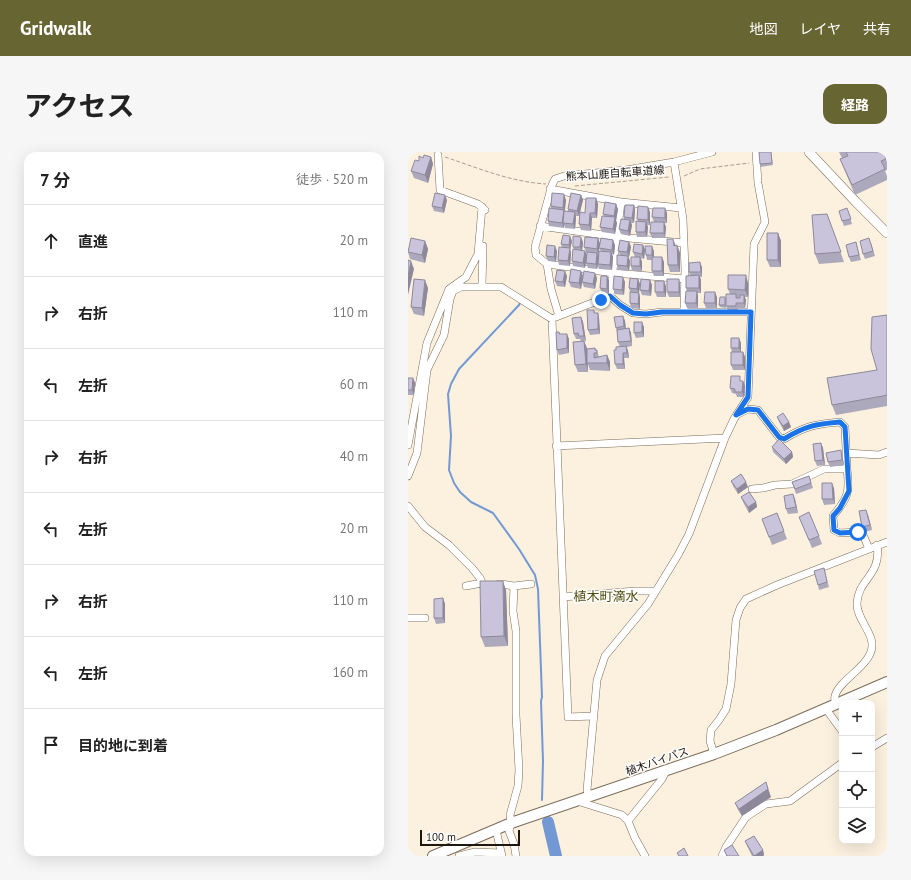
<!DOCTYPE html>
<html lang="ja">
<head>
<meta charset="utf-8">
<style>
	body { margin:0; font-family:"PT Sans","Noto Sans JP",sans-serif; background:#f6f6f6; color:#222 }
	.controls { position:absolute; right:12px; bottom:12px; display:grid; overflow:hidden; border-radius:8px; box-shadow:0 4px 16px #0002 }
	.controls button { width:36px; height:36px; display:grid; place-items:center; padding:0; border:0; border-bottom:1px solid #e0e0e0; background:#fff; color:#222; font:20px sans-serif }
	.scale { position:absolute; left:12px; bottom:10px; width:100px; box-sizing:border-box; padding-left:4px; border:2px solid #1d1710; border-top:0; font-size:11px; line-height:14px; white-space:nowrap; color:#1d1710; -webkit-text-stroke:3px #fff; paint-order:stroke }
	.stop { position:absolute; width:12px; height:12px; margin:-9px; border:3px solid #1a73e8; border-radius:50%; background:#fff }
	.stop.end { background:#1a73e8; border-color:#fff; box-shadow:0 1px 4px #0008 }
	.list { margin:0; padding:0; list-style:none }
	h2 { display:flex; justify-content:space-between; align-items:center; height:52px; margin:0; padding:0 16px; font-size:17px }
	h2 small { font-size:13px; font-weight:400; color:#767676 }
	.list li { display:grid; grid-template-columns:26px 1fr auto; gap:12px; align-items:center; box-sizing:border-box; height:72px; padding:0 16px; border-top:1px solid #e0e0e0 }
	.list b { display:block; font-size:15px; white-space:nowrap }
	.list em { font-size:13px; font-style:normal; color:#767676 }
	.icon { flex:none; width:22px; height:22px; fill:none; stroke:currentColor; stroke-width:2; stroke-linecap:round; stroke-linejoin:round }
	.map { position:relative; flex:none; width:479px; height:704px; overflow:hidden; border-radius:12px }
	header { display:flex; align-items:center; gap:24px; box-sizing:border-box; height:56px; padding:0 20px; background:#676532; color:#fff }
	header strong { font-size:19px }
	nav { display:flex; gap:22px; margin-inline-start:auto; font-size:14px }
	.intro { display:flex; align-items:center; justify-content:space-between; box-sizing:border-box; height:96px; padding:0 24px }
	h1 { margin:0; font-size:28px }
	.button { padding:10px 18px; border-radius:12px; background:#676532; color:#fff; font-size:14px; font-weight:700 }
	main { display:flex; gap:24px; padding:0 24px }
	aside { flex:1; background:#fff; border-radius:12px; box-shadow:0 4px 16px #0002 }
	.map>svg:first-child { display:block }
</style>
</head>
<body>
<header>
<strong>Gridwalk</strong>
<nav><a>地図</a><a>レイヤ</a><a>共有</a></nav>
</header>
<div class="intro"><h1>アクセス</h1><a class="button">経路</a></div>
<main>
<aside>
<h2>7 分<small>徒歩 · 520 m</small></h2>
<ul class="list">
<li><svg class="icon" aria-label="ahead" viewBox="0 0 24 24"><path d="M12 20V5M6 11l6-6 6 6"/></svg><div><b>直進</b></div><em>20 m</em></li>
<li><svg class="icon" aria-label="right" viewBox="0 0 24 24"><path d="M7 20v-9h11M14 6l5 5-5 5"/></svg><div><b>右折</b></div><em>110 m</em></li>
<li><svg class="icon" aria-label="left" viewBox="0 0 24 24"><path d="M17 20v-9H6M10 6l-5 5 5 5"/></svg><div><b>左折</b></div><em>60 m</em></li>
<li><svg class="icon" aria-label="right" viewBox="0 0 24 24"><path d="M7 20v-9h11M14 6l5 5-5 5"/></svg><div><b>右折</b></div><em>40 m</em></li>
<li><svg class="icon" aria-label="left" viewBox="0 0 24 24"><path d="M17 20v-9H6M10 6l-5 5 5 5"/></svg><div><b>左折</b></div><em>20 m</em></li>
<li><svg class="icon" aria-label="right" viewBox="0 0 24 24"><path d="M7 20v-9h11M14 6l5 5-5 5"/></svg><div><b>右折</b></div><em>110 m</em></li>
<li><svg class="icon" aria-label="left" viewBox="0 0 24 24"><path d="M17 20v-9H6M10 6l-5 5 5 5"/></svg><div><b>左折</b></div><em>160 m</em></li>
<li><svg class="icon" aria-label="arrive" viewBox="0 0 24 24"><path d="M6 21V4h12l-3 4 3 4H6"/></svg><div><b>目的地に到着</b></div></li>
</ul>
</aside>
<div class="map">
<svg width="479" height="704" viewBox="0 0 479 704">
	<rect width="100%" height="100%" fill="#fcf0df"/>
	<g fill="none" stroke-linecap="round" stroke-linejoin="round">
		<path stroke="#7399d5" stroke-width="2" d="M113 149 111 153 51 217 43 232 40 242 43 284 41 318 46 331 52 340 63 350 85 361 111 397 127 423 130 437 134 545 133 549 135 609 134 648"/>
		<path stroke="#7399d5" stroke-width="12" d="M140 670 148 704"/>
		<g stroke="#7a6c59" stroke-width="8">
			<path id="minor" d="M30 3 32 38 70 52 77 58
				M266 10 275 67 277 117 276 160
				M142 37 213 50 273 56
				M132 74 210 85 276 91
				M139 112 206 121 277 127
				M74 134 75 94
				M202 144 213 50
				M151 164 143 137 139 112 128 103 127 95 144 33 147 27 156 24 218 18 266 10 304 0
				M148 165 202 144 212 153 225 161 238 162 254 160H343
				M144 167 160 565 185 564
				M330 262 340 257 350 258 371 285 376 287C397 274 408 272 432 270L437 275 439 317
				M0 293 19 191 41 137 58 125 70 102 74 55
				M148 294 317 286
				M438 301 471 303 479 300
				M0 324 9 301 19 218 36 183 42 147 45 139 53 135H93L144 167
				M344 337 355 336 367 333 384 332 416 317H439C442 340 440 346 425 364L426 378 432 381 450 380 456 385 461 397
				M0 354 17 375 41 393 64 416 72 426 76 435 78 434
				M88 433 93 432 106 434 105 459 108 479V563L111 618 110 634 102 663 103 671 101 679 106 692 108 704
				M58 434 74 431
				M106 434 123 432
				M155 445 227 439H247
				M0 466H17
				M428 552C427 549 426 547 427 544 431 529 456 517 462 502 471 484 448 469 449 451 450 427 474 423 469 393
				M418 557 434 579
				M464 595 479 586
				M306 602 302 589 303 578 311 568 318 557 323 532 328 468 332 456 338 447 369 433 479 390
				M181 645 179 638 189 528 197 504 240 452 270 403 281 382 317 286 326 267 340 245 346 92 357 70 350 31 348 0
				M169 649 214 663 220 669 227 686 237 704
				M220 669 254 627 258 619
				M88 678 94 704
				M51 704 67 700 93 701
				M314 704 318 695 338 665 358 652 382 649 434 611"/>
		</g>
		<g stroke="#7a6c59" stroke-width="10">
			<path id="major" d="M401 0 448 50 479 81"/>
		</g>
		<g stroke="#7a6c59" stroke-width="12">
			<path id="highway" d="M25 704 103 671 306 602 368 578 479 530"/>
		</g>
		<path stroke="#a79e90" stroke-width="1" stroke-dasharray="4 2" stroke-linecap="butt" d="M37 5C70 16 103 30 138 32
			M276 24 292 17 341 11
			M167 34 261 25"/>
		<use href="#minor" stroke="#fff" stroke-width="7"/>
		<use href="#major" stroke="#fff" stroke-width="9"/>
		<use href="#highway" stroke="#fff" stroke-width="10"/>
	</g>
	<path fill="#ada9bd" d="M363 0 365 13 353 15 352 12Z
		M431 0H475L479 8V18L477 19 479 24V28L447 43 436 17 432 7 434 6Z
		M23 5 25 12 20 31 6 26 3 19 15 6Z
		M173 43 175 48 171 64H168V66L167 77 157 76 156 73V76L141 74 140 69 143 56V54L158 48 157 59 160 60V57Z
		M188 46 190 52 189 66H184L183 79 173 78 171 72 177 61Z
		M39 48 36 61 26 59 24 54Z
		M226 53 227 58 226 71H223L224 73 222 84 213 82 211 77 216 67V65Z
		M210 57 208 69 209 71 207 82 194 80 192 75 196 64 195 62Z
		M242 60V73H239L240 75 239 85H229L228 80 230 69 229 67Z
		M259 61V71H256L258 75 257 86H244L242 81 246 70 244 65Z
		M419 62 436 110 411 112 407 102Z
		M441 62 444 72 436 74 434 69Z
		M370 81 373 89V115H362L359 108Z
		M190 86 192 92 191 99H193L191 96 207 93 206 103 204 102 205 105 204 118 191 117 190 113 189 117 180 116 178 111 179 100H178L176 95Z
		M17 89 20 97 17 111 2 107 0 100V98Z
		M164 89 162 98 163 101 162 114 151 113 150 108 154 95 153 92Z
		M175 90 174 98 177 99 179 104 177 116 165 114 164 109 166 97 165 95Z
		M221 90 223 95 221 105H220L222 109 221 119 210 118 209 113 212 103 210 99Z
		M448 90 453 108 443 110 441 105Z
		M463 91 467 104 457 107 455 102Z
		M235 93 237 98 236 107 233 106 234 110V119H224L223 114 227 105 225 100Z
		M268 93H269L272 101V120H262L260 113Z
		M149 99 148 110 140 109 138 104Z
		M246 99V105L256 110V124H246L244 119V108H239L238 103Z
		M294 115V125H292L293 128V141H289L290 144V156H279L277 151 279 139 278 136 282 124 281 120Z
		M159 124 157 135 149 134 147 129Z
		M175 124 173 137 163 135 161 130Z
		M199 124 201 129V142H194L192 136Z
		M189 126 187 137 176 135 174 130Z
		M230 127 232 132 231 141 232 146V157L223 156 222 151V140L221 136Z
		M242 128 244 133 243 144 234 143 232 138Z
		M217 130 216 143 207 142 205 137Z
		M340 131V145H336L338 148 337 156H330V159H320L318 153V156L312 155 311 153 317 145 318 147 322 142 320 137Z
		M272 132V145H261L259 140Z
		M258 134V145H249L247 140Z
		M20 136 16 164 6 162 3 155Z
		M309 145V156H298L296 151Z
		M186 158 187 161H190L191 166 192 182 182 183 180 178Z
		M479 163V254L428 263 424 253 469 218Z
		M215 164 217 169 218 176H221L223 181 224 194 219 195 220 199 221 206H216L217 217H209L207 212 208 198 212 195 210 190 209 180 208 176Z
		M173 165 175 170 178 189H176L179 197 187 196 188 198H189L191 205 199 203 202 210V219L182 218 180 212V220H170L167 213 173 189 172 187H168L166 182Z
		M236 175V185L228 186 226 181Z
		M151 180 152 182 161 187V201L151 203 149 198Z
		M333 191V200H335L337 205V218H325L323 213 324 200 323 196Z
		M0 226H5L7 231 6 243H0Z
		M334 229H335L337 234 336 245H329L328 242 324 241 322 236Z
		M369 265 381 270 383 275 376 279 371 270Z
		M413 291 415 296 417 313 409 314 407 309Z
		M364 295 384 300 385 305 378 312 365 300Z
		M434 303 436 313 422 315 420 310Z
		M401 324 405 336 388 342 384 330Z
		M323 329 340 335 330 342 325 334Z
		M426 336 427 352 416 353 414 347Z
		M333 345 348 350 349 355 341 361 335 350Z
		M387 347 390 361 380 362 378 357Z
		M369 361 379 387 364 393 354 367Z
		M460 363 464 378 456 380 454 375Z
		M391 365 411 384 414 392 404 396Z
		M416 416 421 435 411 438 410 433Z
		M98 438 100 494 77 495 73 485Z
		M35 446 37 452V471L28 472 26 466Z
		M363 645 334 664 330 658 327 651Z
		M337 689 355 698 356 703 355 704H344L339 694Z"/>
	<path fill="#8d899a" d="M23 5 25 12 20 31 17 23Z
		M156 42 158 48 155 71 156 73V76L154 71 156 58 155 56Z
		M37 43 39 48 36 61 34 56Z
		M173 43 175 48 171 64 169 59Z
		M188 46 190 52 189 66 187 61Z
		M208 52 210 57 208 69 206 64Z
		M226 53 227 58 226 71 224 66Z
		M240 55 242 60V73L240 68Z
		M257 56 259 61V71L257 66Z
		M167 60 168 66 167 77 165 72Z
		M182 61 184 66 183 79 181 73Z
		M207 65 209 71 207 82 205 77Z
		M222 68 224 73 222 84 220 79Z
		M238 70 240 75 239 85 237 80Z
		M256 70 258 75 257 86 256 81Z
		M370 81 373 89V115L370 108Z
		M162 84 164 89 162 98 161 93Z
		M173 85 175 90 174 100 172 95Z
		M190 86 192 92 190 102 189 97Z
		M265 87 268 94H266Z
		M205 88 207 93 206 103 204 98Z
		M17 89 20 97 17 111 14 103Z
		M221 90 223 95 221 105 219 100Z
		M235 93 237 98 236 107 234 102Z
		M269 93 272 101V120L270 113Z
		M147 94 149 99 148 110 146 105Z
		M244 94 246 99V108L244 103Z
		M162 96 163 101 162 114 160 109Z
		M177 99 179 104 177 116 175 111Z
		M203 100 205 105 204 118 202 113Z
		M189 101 191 106 189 117 188 112Z
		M220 104 222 109 221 119 219 114Z
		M232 105 234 110V119L232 114Z
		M254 105 256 110V124L254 119Z
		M3 109 6 117 0 143V125Z
		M292 110 294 115V125L293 120Z
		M157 119 159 124 157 135 155 130Z
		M173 119 175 124 173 137 171 131Z
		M187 121 189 126 187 137 185 132Z
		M291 123 293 128V141L291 136Z
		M338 123 340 131V145L337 138Z
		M199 124 201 129V142L199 137Z
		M215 125 217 130 216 143 214 138Z
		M230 127 232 132 231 141 232 146V157L230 152 231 142 229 137Z
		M271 127 272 132V145L271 140Z
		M17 128 20 136 16 164 14 156Z
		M242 128 244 133 243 144 241 139Z
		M256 129 258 134V145L256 140Z
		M289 139 290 144V156L288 151Z
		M307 140 309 145V156L307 151Z
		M336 143 338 148 337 156 336 151Z
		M190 161 191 166 192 182 190 177Z
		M215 164 217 169 218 180 216 174Z
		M173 165 175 170 178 189 176 184Z
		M234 170 236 175V185L234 180Z
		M221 176 223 181 224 194 223 189Z
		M159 182 161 187V201L159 196Z
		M331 186 333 191V201L331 196Z
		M176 189 179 196 180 220 178 212Z
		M218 194 220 199 221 206 219 201Z
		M335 200 337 205V218L335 213Z
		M215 201 216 206 217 217 215 212Z
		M199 203 202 210V219L199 211Z
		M5 226 7 231 6 243 4 238Z
		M335 229 337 234 336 245 334 240Z
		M381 270 383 275 376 279 375 274Z
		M413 291 415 296 417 313 415 308Z
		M433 298 436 313 434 308Z
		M384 300 385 305 378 312 376 307Z
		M338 330 340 335 330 342 329 337Z
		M424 331 426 336 427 352 425 347Z
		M385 342 387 347 390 361 388 355Z
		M348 350 349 355 341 361 340 355Z
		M458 358 460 363 464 378 462 373Z
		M95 429 98 438 100 494 96 484Z
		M35 446 37 452V471L35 466Z
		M358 630 363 645 334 664 331 657Z
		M355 698 356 703 355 704H346Z"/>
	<path fill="#c9c4dc" stroke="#8d899a" d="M351 0H363L364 11 352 12Z
		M438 0H475L478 7 473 9 477 17 444 33 432 7 440 4Z
		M16 3 23 5 17 23 3 19 7 8 11 9V4L15 6Z
		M27 41 37 43 34 56 24 54Z
		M144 41 156 42 155 56 143 54Z
		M163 41 173 43 169 59 160 57Z
		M178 46H188L187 61H182L181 73 171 72 172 60 177 61Z
		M197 50 208 52 206 64 195 62Z
		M217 53H226L224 66 216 65Z
		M230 54 240 55V68L229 67Z
		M141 56 156 58 154 71 140 69Z
		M245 56H257V66L244 65Z
		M439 56 443 67 434 69 431 59Z
		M156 59 167 60 165 72 155 71Z
		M419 62 433 100 407 102 404 63Z
		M194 64 207 65 205 77 192 75Z
		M213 67 222 68 220 79 211 77Z
		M228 69 238 70 237 80H228Z
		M243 70H256V81H242Z
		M359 81H370V108H359Z
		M155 83 162 84 161 93 153 92Z
		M165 84 173 85 172 95H165Z
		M177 85 190 86 189 97 176 95Z
		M3 86 17 89 14 103 0 100Z
		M193 86 205 88 204 98 191 96Z
		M461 86 465 99 455 102 452 89Z
		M259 87H265L266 94 269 93 270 113H260Z
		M212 88 221 90 219 100 210 99Z
		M448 90 451 103 441 105 438 93Z
		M226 92 235 93 234 102 225 100Z
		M139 93 147 94 146 105 138 104Z
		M237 94H244V103H238Z
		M151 95 162 96 160 109 150 108Z
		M165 97 177 99 175 111 164 109Z
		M191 99 203 100 202 113 190 112Z
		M179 100 189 101 188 112 178 111Z
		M209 103 220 104 219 114 209 113Z
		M223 105H232V114H223Z
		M244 105H254V119H244Z
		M0 108 3 109 0 125Z
		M292 110 293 120H281V111Z
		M163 117 173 119 171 131 161 130Z
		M149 118 157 119 155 130 147 129Z
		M176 119 187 121 185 132 174 130Z
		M291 123V136H278V124Z
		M320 123H338L337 138 320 137Z
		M193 124H199V137L192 136Z
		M206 124 215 125 214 138 205 137Z
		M222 126 230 127 229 137 221 136Z
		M6 127 17 128 14 156 3 155Z
		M233 127 242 128 241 139 232 138Z
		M259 127H271V140H259Z
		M247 129H256V140H247Z
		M278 139H289L288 151H277Z
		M222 140 231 141 230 152 222 151Z
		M297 140H307V151H296Z
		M318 142H328V146H332V143H336V151H328V154H318Z
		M312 145H317V153H311Z
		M179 158H186V161H190V177L180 178Z
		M479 163V243L475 244 424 253 419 226 469 218 463 197 464 165Z
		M215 164 216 174 208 176 206 165Z
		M173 165 176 184H171L170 181 166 182 164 166Z
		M226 170H234V180L226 181Z
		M221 176 223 189 210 190 209 178Z
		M148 180H151V182H159V196L149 198Z
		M323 186H331V196H323Z
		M176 189 178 212 167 213 165 190Z
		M218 194 219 201H215V212H207L206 198H208V195Z
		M187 196V198H189V201H186V206L199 203V211H179V197Z
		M323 200H335V213H323Z
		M323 224H332V229H335L334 240H327V237L322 236Z
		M0 226H5L4 238H0Z
		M375 261 381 270 375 274 369 265Z
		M371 287 384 300 376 307 364 295Z
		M413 291 415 308 407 309 405 292Z
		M433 298 434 308 420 310 418 301Z
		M333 322 338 330 329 337 323 329Z
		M401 324 403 331 387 337 384 330Z
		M414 331H424L425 347H414Z
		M341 340 348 350 340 355 333 345Z
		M385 342 388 355 378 357 376 344Z
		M458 358 462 373 454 375 451 359Z
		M401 360 411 384 401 388 391 365Z
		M369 361 376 379 361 385 354 367Z
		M416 416 419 430 410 433 406 419Z
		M72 429H95L96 484 73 485Z
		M35 446V466H26V447Z
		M358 630 360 637 331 657 327 651Z
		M346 684 355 698 346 704 337 689Z
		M324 693 331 704H319L316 698Z
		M276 696 280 704H271L269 701Z"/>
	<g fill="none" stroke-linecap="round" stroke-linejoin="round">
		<path stroke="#1a73e8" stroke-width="5" d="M193 148 202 144 212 153 225 161 238 162 254 160H343L340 245 328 263 340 257 350 258 371 285 376 287C397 274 408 272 432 270L437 275 441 339 432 356 425 364 426 378 432 381 450 380"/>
	</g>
	<g text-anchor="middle" stroke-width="3" stroke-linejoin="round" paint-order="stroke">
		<g font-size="11" fill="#1d1710" stroke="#fff">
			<text transform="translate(207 21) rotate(-4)" y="4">熊本山鹿自転車道線</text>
			<text transform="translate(249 609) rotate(-19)" y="4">植木バイパス</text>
		</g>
		<g font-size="13" fill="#4d4a0b" stroke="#fff">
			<text x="198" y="449">植木町滴水</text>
		</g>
	</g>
</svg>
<div class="controls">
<button>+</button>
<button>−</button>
<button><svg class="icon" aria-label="locate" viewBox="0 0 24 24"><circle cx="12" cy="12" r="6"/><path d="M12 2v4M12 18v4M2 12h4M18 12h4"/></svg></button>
<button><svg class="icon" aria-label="layers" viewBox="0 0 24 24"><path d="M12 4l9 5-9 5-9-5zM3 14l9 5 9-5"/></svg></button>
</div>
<div class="scale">100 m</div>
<div class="stop" style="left:450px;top:380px"></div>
<div class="stop end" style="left:193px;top:148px"></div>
</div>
</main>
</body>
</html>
